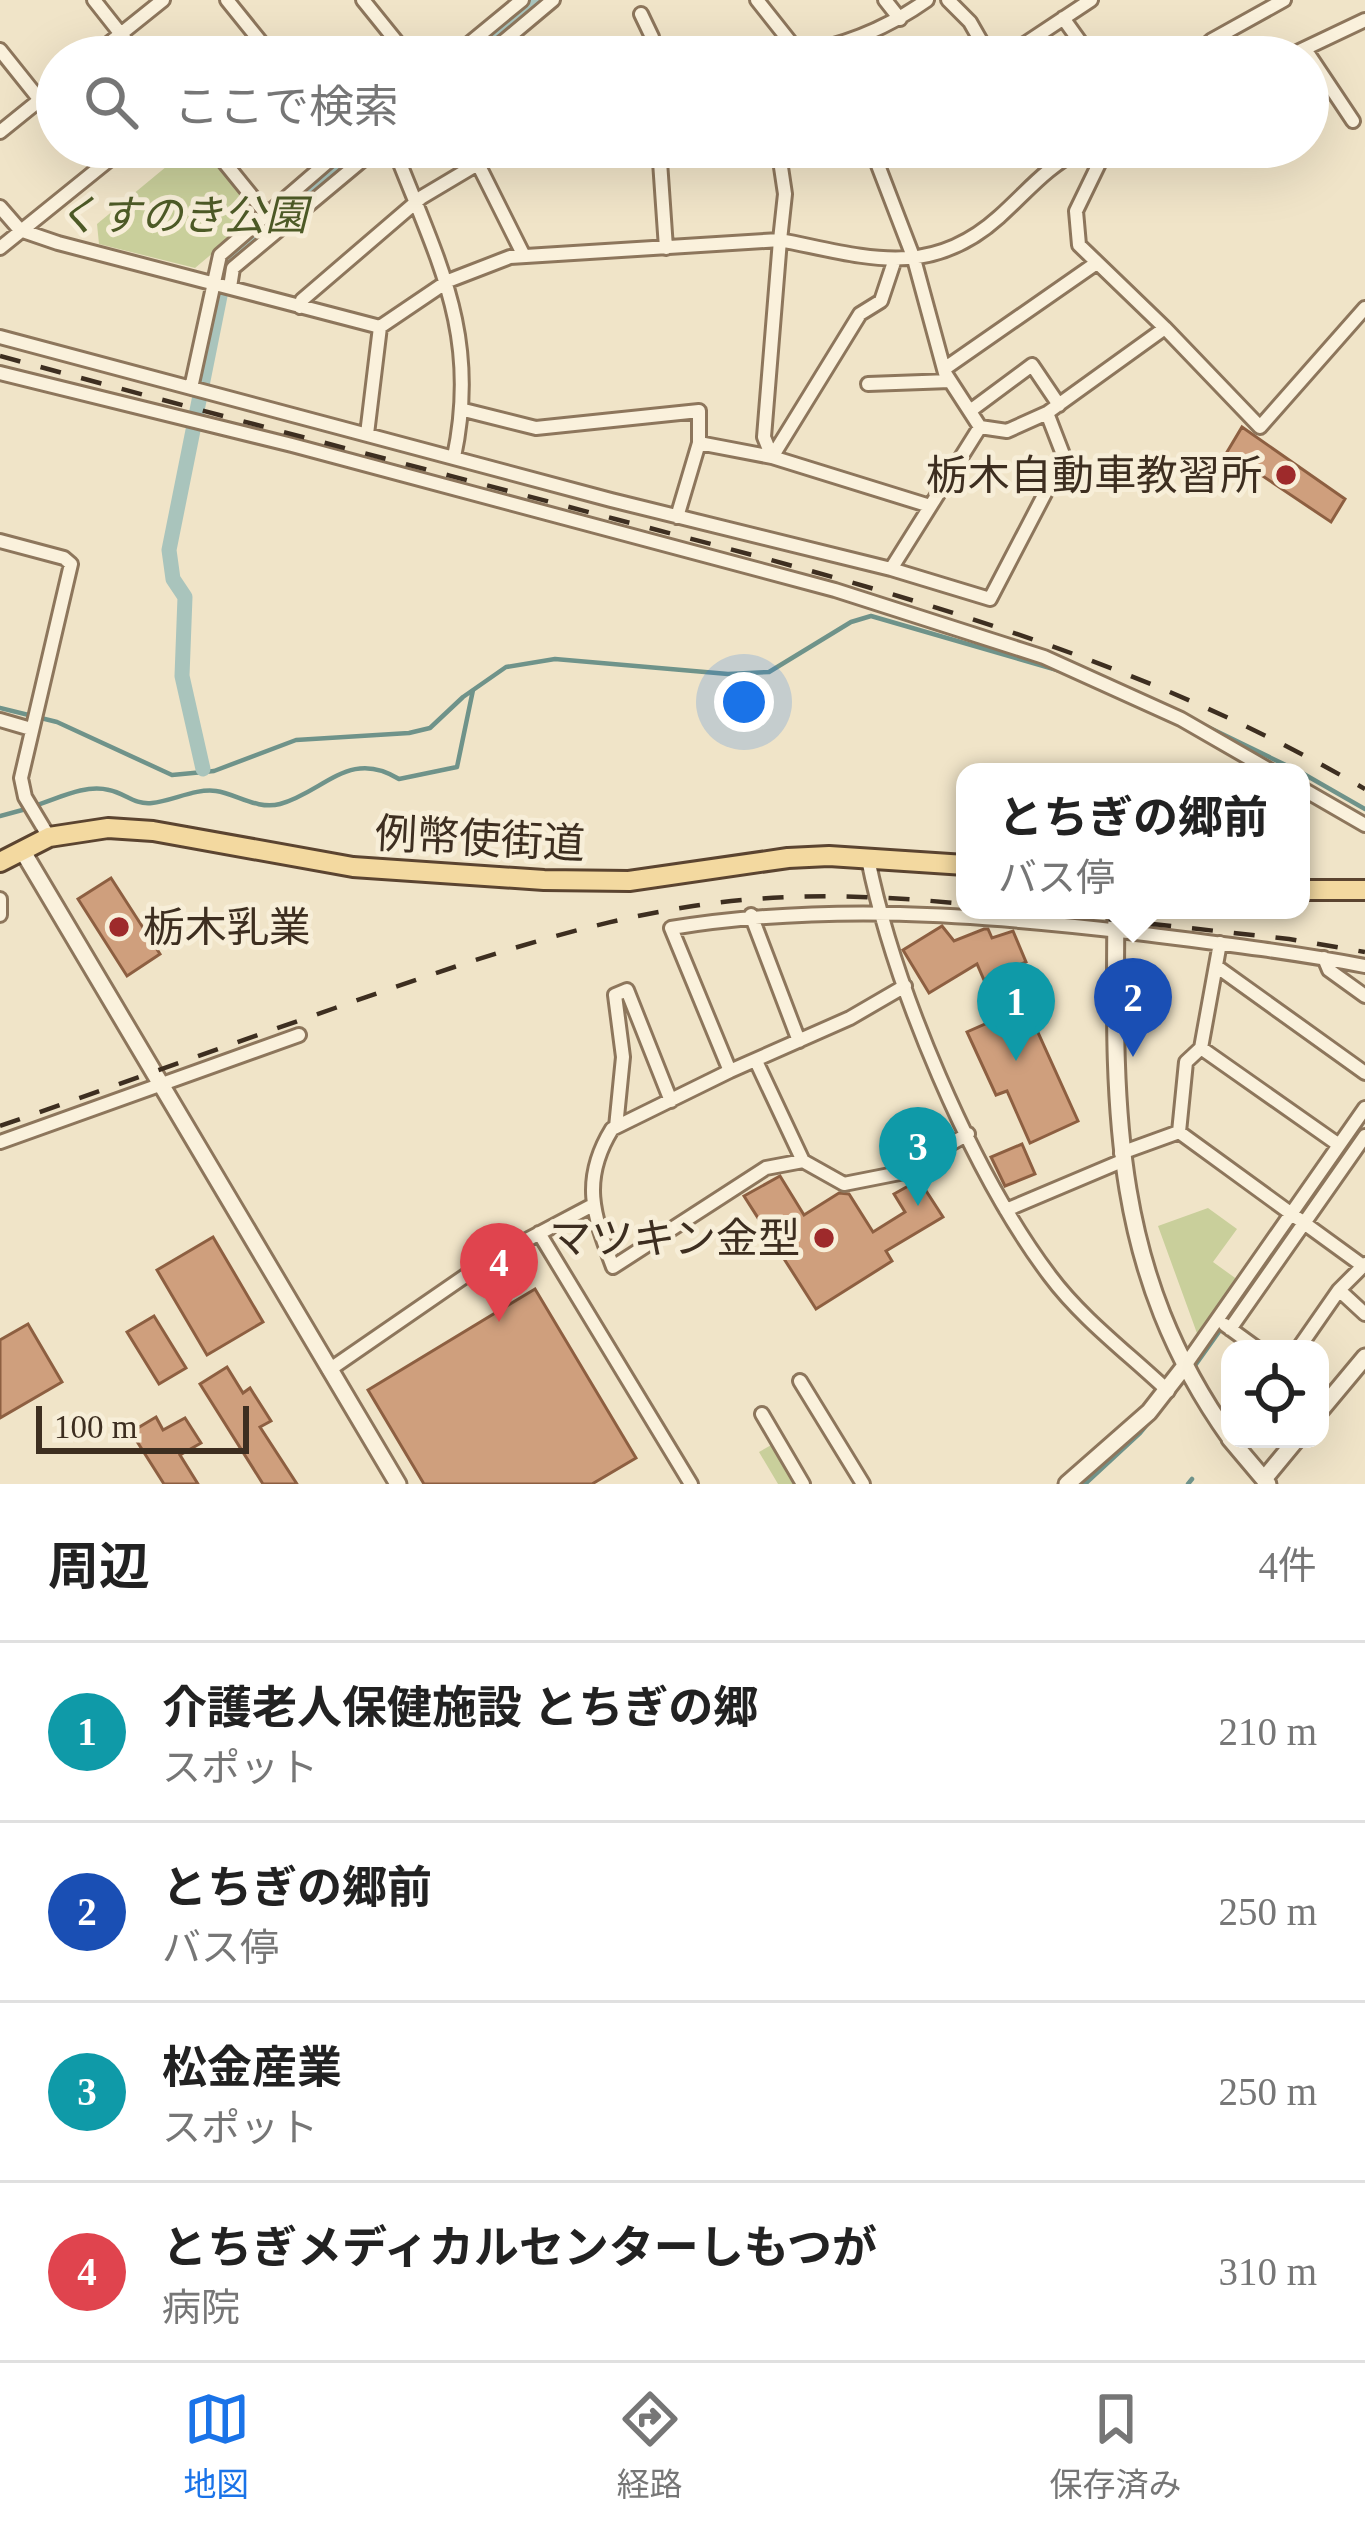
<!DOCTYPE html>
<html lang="ja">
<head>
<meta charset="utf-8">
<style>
	body { margin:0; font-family:"Times New Roman","Noto Sans JP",serif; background:#f2f2f2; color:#222 }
	.controls { position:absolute; right:36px; bottom:36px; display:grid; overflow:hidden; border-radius:24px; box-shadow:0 12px 48px #0002 }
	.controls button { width:108px; height:108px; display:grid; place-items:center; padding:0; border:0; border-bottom:3px solid #e0e0e0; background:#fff; color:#222; font:60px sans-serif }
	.scale { position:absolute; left:36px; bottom:30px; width:213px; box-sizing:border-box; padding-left:12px; border:6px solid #3d2e20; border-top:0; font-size:33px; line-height:42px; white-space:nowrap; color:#3d2e20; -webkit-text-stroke:9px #f7eed8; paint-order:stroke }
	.you { position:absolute; left:744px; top:702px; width:42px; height:42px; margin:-30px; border:9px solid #fff; border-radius:50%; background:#1a73e8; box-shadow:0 0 0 18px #1a73e833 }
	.badge { display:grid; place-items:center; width:78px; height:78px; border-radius:50%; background:#1a73e8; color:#fff; font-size:39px; font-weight:700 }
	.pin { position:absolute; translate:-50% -99px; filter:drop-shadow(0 3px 6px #0008) }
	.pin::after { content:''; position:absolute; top:63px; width:42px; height:36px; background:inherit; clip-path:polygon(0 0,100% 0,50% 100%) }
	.popup { position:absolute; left:956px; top:763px; width:354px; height:156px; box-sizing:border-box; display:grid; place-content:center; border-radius:24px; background:#fff; filter:drop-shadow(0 3px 9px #0005); font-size:39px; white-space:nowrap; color:#767676 }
	.popup b { font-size:45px; color:#222 }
	.popup::after { content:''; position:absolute; left:50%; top:100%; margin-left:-24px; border:24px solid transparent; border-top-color:#fff }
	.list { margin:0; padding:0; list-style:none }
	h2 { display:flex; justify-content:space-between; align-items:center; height:156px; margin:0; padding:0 48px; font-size:51px }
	h2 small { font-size:39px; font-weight:400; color:#767676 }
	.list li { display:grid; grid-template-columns:78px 1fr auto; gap:36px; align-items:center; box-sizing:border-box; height:180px; padding:0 48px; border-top:3px solid #e0e0e0 }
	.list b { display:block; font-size:45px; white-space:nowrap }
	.list p { margin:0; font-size:39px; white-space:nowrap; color:#767676 }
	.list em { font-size:39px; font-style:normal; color:#767676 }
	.icon { flex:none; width:66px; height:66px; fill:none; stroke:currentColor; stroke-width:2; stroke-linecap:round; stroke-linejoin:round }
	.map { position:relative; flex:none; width:1365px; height:1484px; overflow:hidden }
	.search { position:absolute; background:#fff; box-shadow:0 12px 48px #0002; left:36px; right:36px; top:36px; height:132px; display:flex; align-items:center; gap:30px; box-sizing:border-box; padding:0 42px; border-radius:66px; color:#767676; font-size:45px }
	.sheet { height:876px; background:#fff }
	nav { display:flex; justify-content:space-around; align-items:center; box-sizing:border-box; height:168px; border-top:3px solid #e0e0e0; background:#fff; font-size:33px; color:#767676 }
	nav a { display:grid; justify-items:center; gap:6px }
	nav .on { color:#1a73e8 }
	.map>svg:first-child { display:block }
</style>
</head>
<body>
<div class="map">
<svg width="1365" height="1484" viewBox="0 0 1365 1484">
	<rect width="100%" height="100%" fill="#f0e4c8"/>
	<path fill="#c9cf9b" d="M190 147H203L254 210 252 220 195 268 99 244 97 224Z
		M1208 1208 1237 1229 1213 1262 1238 1280 1198 1336 1158 1226Z
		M773 1444 796 1484H778L759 1452Z"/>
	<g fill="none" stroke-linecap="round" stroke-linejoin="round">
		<path stroke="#6f938a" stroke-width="4.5" d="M1144 696 1300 772
			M0 708 57 722 172 775 214 771 296 740 409 733 430 728 463 697 506 667 555 659 728 674 769 672 851 622 871 616 1064 672
			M1302 773 1365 809
			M37 805C59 798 85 784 109 790 125 793 134 805 152 803 172 801 196 788 216 791 237 794 257 810 280 804 324 792 349 748 399 779L457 767 473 690
			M0 816 26 809
			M1194 1367 1309 1205
			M1085 1484 1140 1433 1187 1376
			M1188 1484 1192 1479"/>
		<path stroke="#a9c4bc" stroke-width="15" d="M470 57 539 0
			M203 769 182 676 185 597 173 579 169 550 227 261 362 147"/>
	</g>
	<path fill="#cf9f7d" stroke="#8d5f41" stroke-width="3" d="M1242 427 1345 499 1331 522 1227 452Z
		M111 878 160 954 127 976 78 899Z
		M942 926 954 941 984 929H988L992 938 1013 931 1026 962 984 980 977 964 929 993 903 950Z
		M1026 1006 1078 1121 1030 1143 1007 1091 996 1095 967 1032Z
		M1022 1144 1035 1174 1005 1186 991 1157Z
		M780 1176 804 1215 839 1193 849 1194 873 1232 905 1212 894 1194 919 1180 943 1217 886 1251 892 1261 816 1309 744 1196Z
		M213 1237 263 1322 207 1355 157 1270Z
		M535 1289 636 1458 592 1484H424L368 1390Z
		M154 1316 186 1368 159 1384 127 1332Z
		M28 1324 62 1382 0 1418V1340Z
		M227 1367 243 1393 250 1388 271 1421 260 1427 297 1484H263L200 1384Z
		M156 1417 163 1430 185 1418 201 1443 180 1455 198 1484H164L131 1432Z"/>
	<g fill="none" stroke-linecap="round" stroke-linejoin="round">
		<g stroke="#8d765c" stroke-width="18">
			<path id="minor" d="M94 0 139 57
				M227 0 273 57
				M363 0 409 57
				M757 0 799 53C846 45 889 27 927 0
				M885 0 900 19
				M948 0 970 22 990 57
				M641 14 652 37 656 57
				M1063 18 1091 57
				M1305 49 1353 121
				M0 50 40 100
				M92 57 163 0
				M453 57 522 0
				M485 57 553 0
				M1005 57 1091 0
				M1193 57 1212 40 1284 0
				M1287 57 1365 20
				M0 132 57 86
				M212 147 267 215
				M390 147 399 161C441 267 479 339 454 457
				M659 147 666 248
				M871 147 914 259 945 373 980 427 1007 431 1047 413 1165 328 1260 427 1365 308
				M1107 147 1076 211 1079 245 1165 328
				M721 154 773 147
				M478 164 524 256
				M0 207 20 230 58 243 380 327
				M0 248 125 147
				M230 287 233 268 378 147
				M300 307 302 300 422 197 506 147
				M0 337 611 500 891 569 990 599 1064 457 1047 413
				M944 369 1095 264
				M0 373 292 445 835 590 1044 657 1181 719 1273 772
				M868 384 950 381
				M191 388 220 255 345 147
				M464 410 536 428 699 411V443L677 517
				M970 411 1032 365 1059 405
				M367 434 380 327 448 281 510 257 780 240 785 194 778 147
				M699 443 772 457 930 506
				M772 457 764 437 780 240C863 256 928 281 999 217 1031 188 1044 169 1084 147
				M772 457 860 314 881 301 894 262
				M0 541 64 558 71 564 21 778 25 797 49 837
				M891 569 980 427
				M0 720 31 729
				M1301 788 1365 825
				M868 859C894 987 971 1171 1050 1276 1082 1319 1129 1354 1168 1391
				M0 899V915
				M751 915 799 1041
				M1324 958 1329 970 1365 996
				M1216 966 1365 1073
				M905 986 850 1018 730 1071 612 1129C580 1181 594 1216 613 1267L766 1168 803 1161 844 1184 915 1170 929 1156 968 1134
				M1201 1048 1339 1145
				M756 1061 803 1161
				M730 1071 671 928C826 903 973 914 1128 932 1208 942 1287 951 1365 966
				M616 1127 623 1057 615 995 627 990 671 1101
				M1179 1132 1363 1266
				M1179 1132 1186 1062 1201 1048 1220 943
				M0 1142 299 1035
				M1121 1153 1179 1132
				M1006 1210 1122 1161
				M539 1233 691 1484
				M1339 1290 1365 1314
				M1225 1325 1258 1349
				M1230 1329 1365 1136
				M1298 1349 1339 1290 1365 1264
				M1184 1367 1365 1108
				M329 1370 487 1261 591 1206
				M800 1381 863 1484
				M762 1414 803 1484"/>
		</g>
		<g stroke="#8d765c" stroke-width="21">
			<path id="tertiary" d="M22 850 398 1484
				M1116 910C1114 1108 1110 1269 1230 1438
				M1320 1411 1365 1357
				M1230 1439 1268 1484
				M1264 1479 1297 1439
				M1067 1484 1149 1412 1184 1367"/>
		</g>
		<g stroke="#5b4430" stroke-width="24">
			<path id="primary" d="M0 862 49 837 108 828 153 831 353 867 544 880 629 881 788 858 829 856 965 865
				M1301 890H1365"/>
		</g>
		<use href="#minor" stroke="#faf1dc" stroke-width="12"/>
		<use href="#tertiary" stroke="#faf1dc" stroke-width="15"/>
		<use href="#primary" stroke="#f3d9a0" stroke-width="18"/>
		<path stroke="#3d2e20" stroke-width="4.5" stroke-dasharray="21 21" stroke-linecap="butt" d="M0 356C205 412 410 465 615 519 877 587 1129 652 1365 789
			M1025 910 1289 939 1365 952
			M0 1126C112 1087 223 1047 335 1008 452 967 570 925 693 906 783 892 875 895 965 904"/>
	</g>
	<g fill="#9e2a2b" stroke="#f7eed8" stroke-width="4.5">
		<circle cx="1286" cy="475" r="12"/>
		<circle cx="119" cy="927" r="12"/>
		<circle cx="824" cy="1238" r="12"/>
	</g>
	<g text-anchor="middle" stroke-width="10" stroke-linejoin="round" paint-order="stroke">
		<g font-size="42" font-style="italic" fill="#4d5a26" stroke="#f7eed8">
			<text x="182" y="230">くすのき公園</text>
		</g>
		<g font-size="42" fill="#3d2e20" stroke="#f7eed8" text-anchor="end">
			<text x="1262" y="490">栃木自動車教習所</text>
			<text x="143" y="942" text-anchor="start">栃木乳業</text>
			<text x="800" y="1253">マツキン金型</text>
		</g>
		<g font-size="42" fill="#3d2e20" stroke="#f7eed8">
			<text transform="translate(480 838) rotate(3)" y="15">例幣使街道</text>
		</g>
	</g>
</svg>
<div class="controls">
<button><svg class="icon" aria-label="locate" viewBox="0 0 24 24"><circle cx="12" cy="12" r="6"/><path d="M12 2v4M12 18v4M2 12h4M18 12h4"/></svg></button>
</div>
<div class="scale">100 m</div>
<div class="you"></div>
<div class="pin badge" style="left:1016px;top:1061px;background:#0f9aa8">1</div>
<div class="pin badge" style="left:1133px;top:1057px;background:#1a4fb4">2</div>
<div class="popup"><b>とちぎの郷前</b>バス停</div>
<div class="pin badge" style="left:918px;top:1206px;background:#0f9aa8">3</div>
<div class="pin badge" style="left:499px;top:1322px;background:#e0444e">4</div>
<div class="search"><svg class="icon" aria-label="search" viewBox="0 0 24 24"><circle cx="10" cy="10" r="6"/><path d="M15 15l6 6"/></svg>ここで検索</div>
</div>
<section class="sheet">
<h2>周辺<small>4件</small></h2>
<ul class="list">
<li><span class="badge" style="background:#0f9aa8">1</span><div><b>介護老人保健施設 とちぎの郷</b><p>スポット</p></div><em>210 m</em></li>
<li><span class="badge" style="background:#1a4fb4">2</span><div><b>とちぎの郷前</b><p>バス停</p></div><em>250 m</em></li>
<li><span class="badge" style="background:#0f9aa8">3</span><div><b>松金産業</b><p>スポット</p></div><em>250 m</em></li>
<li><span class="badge" style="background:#e0444e">4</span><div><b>とちぎメディカルセンターしもつが</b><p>病院</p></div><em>310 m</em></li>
</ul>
</section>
<nav>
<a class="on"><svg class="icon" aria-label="map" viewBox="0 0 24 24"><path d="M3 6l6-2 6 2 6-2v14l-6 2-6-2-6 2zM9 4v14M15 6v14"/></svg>地図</a>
<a><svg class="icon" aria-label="directions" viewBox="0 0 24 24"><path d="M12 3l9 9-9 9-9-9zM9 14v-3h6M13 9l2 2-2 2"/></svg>経路</a>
<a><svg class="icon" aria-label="saved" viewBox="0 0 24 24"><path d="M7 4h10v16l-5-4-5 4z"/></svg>保存済み</a>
</nav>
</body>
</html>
